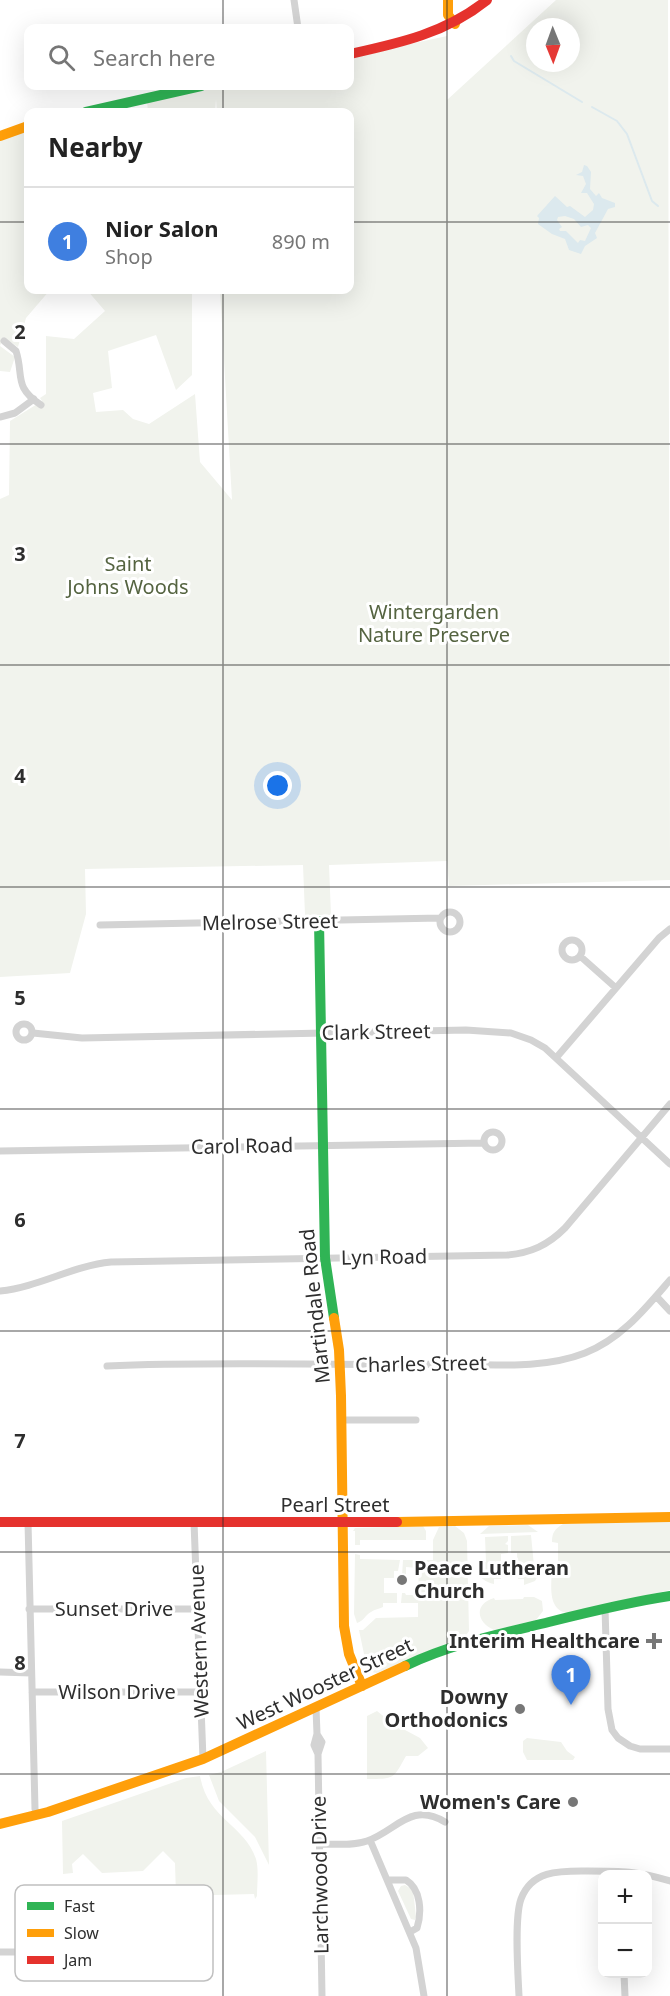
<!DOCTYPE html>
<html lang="en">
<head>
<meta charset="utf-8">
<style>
	body { margin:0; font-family:"Noto Sans",sans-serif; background:#f6f6f6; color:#222 }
	.controls { position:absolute; right:18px; bottom:18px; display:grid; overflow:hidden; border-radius:12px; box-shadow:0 6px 24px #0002 }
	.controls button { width:54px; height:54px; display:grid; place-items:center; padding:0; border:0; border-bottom:2px solid #e0e0e0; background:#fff; color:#222; font:30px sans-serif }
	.compass { position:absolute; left:526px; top:18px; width:54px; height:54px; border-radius:50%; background:#fff; box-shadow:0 6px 24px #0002; rotate:179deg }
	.you { position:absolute; left:278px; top:786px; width:21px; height:21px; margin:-15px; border:4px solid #fff; border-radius:50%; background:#1a73e8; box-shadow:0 0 0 9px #1a73e833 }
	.badge { display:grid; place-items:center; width:39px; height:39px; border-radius:50%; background:#db2777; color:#fff; font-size:20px; font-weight:700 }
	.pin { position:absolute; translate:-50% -50px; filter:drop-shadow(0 2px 3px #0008) }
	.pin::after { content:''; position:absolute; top:32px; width:21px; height:18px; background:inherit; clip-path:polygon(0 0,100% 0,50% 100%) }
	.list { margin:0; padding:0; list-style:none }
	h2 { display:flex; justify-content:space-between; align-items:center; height:78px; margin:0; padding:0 24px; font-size:26px }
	h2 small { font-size:20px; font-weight:400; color:#767676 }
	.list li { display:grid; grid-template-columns:39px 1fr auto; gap:18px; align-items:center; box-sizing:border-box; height:108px; padding:0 24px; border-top:2px solid #e0e0e0 }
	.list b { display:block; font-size:22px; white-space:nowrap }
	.list p { margin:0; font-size:20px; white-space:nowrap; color:#767676 }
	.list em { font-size:20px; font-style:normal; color:#767676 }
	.icon { flex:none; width:33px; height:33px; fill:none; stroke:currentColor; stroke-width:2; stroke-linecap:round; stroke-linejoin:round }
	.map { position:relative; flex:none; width:670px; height:1996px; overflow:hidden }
	.search { position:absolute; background:#fff; box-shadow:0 6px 24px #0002; left:24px; top:24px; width:330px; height:66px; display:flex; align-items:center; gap:15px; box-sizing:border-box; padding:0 21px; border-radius:12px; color:#767676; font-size:22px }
	.panel { position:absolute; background:#fff; box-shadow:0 6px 24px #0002; left:24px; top:108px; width:330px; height:186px; border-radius:12px }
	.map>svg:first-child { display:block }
</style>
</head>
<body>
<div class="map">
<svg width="670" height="1996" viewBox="0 0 670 1996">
	<rect width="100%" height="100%" fill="#fff"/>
	<path fill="#f1f3ed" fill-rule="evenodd" d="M556 0H668L670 880 449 886 447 861 329 865 331 915H305L303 865 85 869 86 914 70 973 0 977V499L9 495 10 421 42 401 40 398 46 394V336L74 339 105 311 87 290H192V375L176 390 156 335 108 351 112 388 93 393 96 412 123 410 133 419 149 424 195 394 200 462 232 500 220 290H350V112H217L216 99 215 112H148L147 101 215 86H350V57L447 36V100ZM535 27H571V63H535Z
		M28 128V290H50L26 318 18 347 3 337 0 346 15 357 10 372 0 371V141Z
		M670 1521V1590L567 1613C546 1609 552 1582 552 1566L558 1565V1543L552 1542C552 1532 555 1529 563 1524Z
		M528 1525 538 1532 480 1534 489 1526Z
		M423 1526 426 1531V1540H360V1545H355V1531H353L355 1528Z
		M455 1526 464 1533 467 1541 469 1631 464 1638 445 1644 377 1673 371 1672 364 1654 359 1630H363L376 1618 418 1617V1603H401L402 1593H405L406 1595H418L419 1568 406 1567V1576H402L403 1560H433V1540L439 1527Z
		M531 1535 534 1566H539L542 1569 535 1581 524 1585V1579H518L517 1553H511V1536Z
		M508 1536V1541L505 1544 508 1545V1553L501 1554V1579H494V1584C483 1582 474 1574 480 1563L486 1562 485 1537Z
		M355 1554 360 1555V1559L400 1560 398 1571H394V1578H384V1593H397V1603H383V1607C379 1609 375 1609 371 1612 365 1615 364 1621 357 1623L354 1614Z
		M524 1597H534L542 1601 543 1611 536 1620 494 1630C476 1622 474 1604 494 1598L495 1600 523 1599Z
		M377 1711 392 1723 420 1738 428 1748 418 1756H406C393 1779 395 1779 367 1779V1716Z
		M527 1738 561 1742 567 1751 575 1757 573 1760H527L523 1752V1741Z
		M266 1751 269 1865 255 1837 219 1801 209 1775 221 1772Z
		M200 1776C208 1820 244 1824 256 1859 259 1870 257 1885 257 1896L255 1899 254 1894 176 1896 175 1863 163 1851 143 1871 102 1873 83 1854 72 1864 73 1873 63 1874 62 1821 186 1778Z
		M405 1885 413 1890 416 1917 415 1920 411 1919 398 1891 401 1886Z"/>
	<path fill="#dce9ee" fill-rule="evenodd" d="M584 165 587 166 591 172 590 189 596 196 599 193 602 198 615 203V207L608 209 595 233 597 238 585 246 581 254 569 250 565 239 552 234 538 224 539 218 537 216 555 196 567 207 570 206 585 217 593 210 594 204 587 193H581L586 184 583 176 576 175 582 172ZM565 216 574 219 581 227 588 225 591 228 585 241 580 240 578 243 566 231H560L559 229 562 227 557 220 558 217Z"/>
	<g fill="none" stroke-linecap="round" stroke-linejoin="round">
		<path stroke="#dce9ee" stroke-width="2" d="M511 56 514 61 582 102
			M592 107 617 121 627 134 652 201 658 206"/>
		<path stroke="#d3d3d3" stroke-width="7" d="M294 0 298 28
			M4 341 16 351C24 375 13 387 41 405
			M0 417 15 413 34 399
			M440 922a10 10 0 1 1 20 0a10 10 0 1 1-20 0Z
			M100 925 440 918
			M562 950a10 10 0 1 1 20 0a10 10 0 1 1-20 0Z
			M580 956 616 988
			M16 1032a8 8 0 1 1 16 0a8 8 0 1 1-16 0Z
			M33 1033 82 1038 466 1030 511 1033 531 1040 545 1048 670 1164
			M556 1058 659 938 670 929
			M484 1141a9 9 0 1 1 18 0a9 9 0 1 1-18 0Z
			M0 1151 484 1143
			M0 1291C39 1287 72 1266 111 1262L507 1255C531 1253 548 1245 565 1228L670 1104
			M656 1296 670 1311
			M107 1366C219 1361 332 1366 445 1364 490 1364 542 1370 585 1353 621 1339 645 1309 670 1280
			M342 1420H416
			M28 1522 35 1809 38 1815
			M194 1522 203 1759
			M605 1608 608 1709 612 1730 618 1738 630 1746 640 1749H670
			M29 1609H198
			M0 1672 31 1673
			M32 1692H201
			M316 1708 317 1734 314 1745 318 1754 322 1742 317 1734
			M318 1754 322 1996
			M370 1840 416 1948 424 1996
			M320 1844C335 1844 353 1846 367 1841 396 1831 411 1801 445 1822
			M388 1880H406C421 1889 422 1912 417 1928L410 1932
			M0 1952H34
			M624 1974 625 1996
			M519 1996C518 1974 514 1918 521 1899 532 1869 562 1871 588 1871 622 1871 637 1871 670 1881"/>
		<path stroke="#30b455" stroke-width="10" d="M86 112 201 86
			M319 921 325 1258 334 1318
			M405 1666C451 1644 500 1634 549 1622 589 1612 629 1602 670 1596"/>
		<path stroke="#ff9f0a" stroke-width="10" d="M448 0V15L455 24
			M0 136 28 126
			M334 1318 339 1350 341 1396 344 1626 349 1654 362 1686
			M397 1522 670 1517
			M0 1824 48 1812 203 1759 405 1666"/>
		<path stroke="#e5322d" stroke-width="10" d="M350 54C400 43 446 33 487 0
			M0 1522H397"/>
	</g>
	<path fill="none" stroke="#2e2e2e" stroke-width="1.5" stroke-opacity="0.55" d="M223 0V28M447 0V1996M223 86V112M0 222H28M350 222H670M223 290V1996M0 444H670M0 665H670M0 887H670M0 1109H670M0 1331H670M0 1552H670M0 1774H670"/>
	<g fill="#777" stroke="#fff" stroke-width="2">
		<circle cx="402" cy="1580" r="6"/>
		<path d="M651 1632h6v6h6v6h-6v6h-6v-6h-6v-6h6z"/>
		<circle cx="520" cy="1709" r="6"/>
		<circle cx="573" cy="1802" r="6"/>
	</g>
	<g text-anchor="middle" stroke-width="6" stroke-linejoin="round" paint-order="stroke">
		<g font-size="20" fill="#556441" stroke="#fff">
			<text x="128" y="571">Saint<tspan x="128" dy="23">Johns Woods</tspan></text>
			<text x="434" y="619">Wintergarden<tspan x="434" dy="23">Nature Preserve</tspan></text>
		</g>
		<g font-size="20" fill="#2e2e2e" stroke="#fff">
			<text transform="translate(270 922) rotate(-1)" y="7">Melrose Street</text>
			<text transform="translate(376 1032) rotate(-1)" y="7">Clark Street</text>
			<text transform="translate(242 1146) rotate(-1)" y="7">Carol Road</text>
			<text transform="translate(384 1257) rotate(-1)" y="7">Lyn Road</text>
			<text transform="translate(315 1306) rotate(-96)" y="7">Martindale Road</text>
			<text transform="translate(421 1364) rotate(-1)" y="7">Charles Street</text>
			<text x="335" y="1512">Pearl Street</text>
			<text x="114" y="1616">Sunset Drive</text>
			<text transform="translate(199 1641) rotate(-92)" y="7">Western Avenue</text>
			<text transform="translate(325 1684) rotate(-25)" y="7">West Wooster Street</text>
			<text x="117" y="1699">Wilson Drive</text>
			<text transform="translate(320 1875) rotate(-91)" y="7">Larchwood Drive</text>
		</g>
		<g font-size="20" font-weight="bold" fill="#2e2e2e" stroke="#fff" text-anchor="end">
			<text x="414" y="1575" text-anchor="start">Peace Lutheran<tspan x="414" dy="23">Church</tspan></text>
			<text x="640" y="1648">Interim Healthcare</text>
			<text x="508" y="1704">Downy<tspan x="508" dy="23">Orthodonics</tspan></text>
			<text x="561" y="1809">Women's Care</text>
		</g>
	</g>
	<rect x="15" y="1885" width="198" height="96" rx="9" fill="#fff" stroke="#c0c0c0" stroke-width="1.5"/>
	<rect x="27" y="1902" width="27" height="8" fill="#30b455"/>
	<rect x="27" y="1929" width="27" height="8" fill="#ff9f0a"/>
	<rect x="27" y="1956" width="27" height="8" fill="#e5322d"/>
	<g font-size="16" fill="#2e2e2e">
		<text x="64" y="1912">Fast</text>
		<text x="64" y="1939">Slow</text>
		<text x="64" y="1966">Jam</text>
	</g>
	<g font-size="20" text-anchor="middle" font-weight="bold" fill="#2e2e2e" stroke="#fff" stroke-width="6" stroke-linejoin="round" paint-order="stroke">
		<text x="20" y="339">2</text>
		<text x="20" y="561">3</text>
		<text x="20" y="783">4</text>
		<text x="20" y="1005">5</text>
		<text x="20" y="1227">6</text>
		<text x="20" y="1448">7</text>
		<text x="20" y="1670">8</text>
	</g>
</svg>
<div class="controls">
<button>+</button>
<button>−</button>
</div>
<svg class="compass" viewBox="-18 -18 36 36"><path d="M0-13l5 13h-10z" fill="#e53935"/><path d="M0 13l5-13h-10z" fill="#767676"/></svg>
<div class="you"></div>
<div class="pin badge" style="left:571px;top:1705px;background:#3f7fe0">1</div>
<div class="search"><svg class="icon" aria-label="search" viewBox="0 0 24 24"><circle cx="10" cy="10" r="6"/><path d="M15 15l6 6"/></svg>Search here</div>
<section class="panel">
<h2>Nearby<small></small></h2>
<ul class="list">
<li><span class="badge" style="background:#3f7fe0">1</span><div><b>Nior Salon</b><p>Shop</p></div><em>890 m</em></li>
</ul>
</section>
</div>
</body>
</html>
